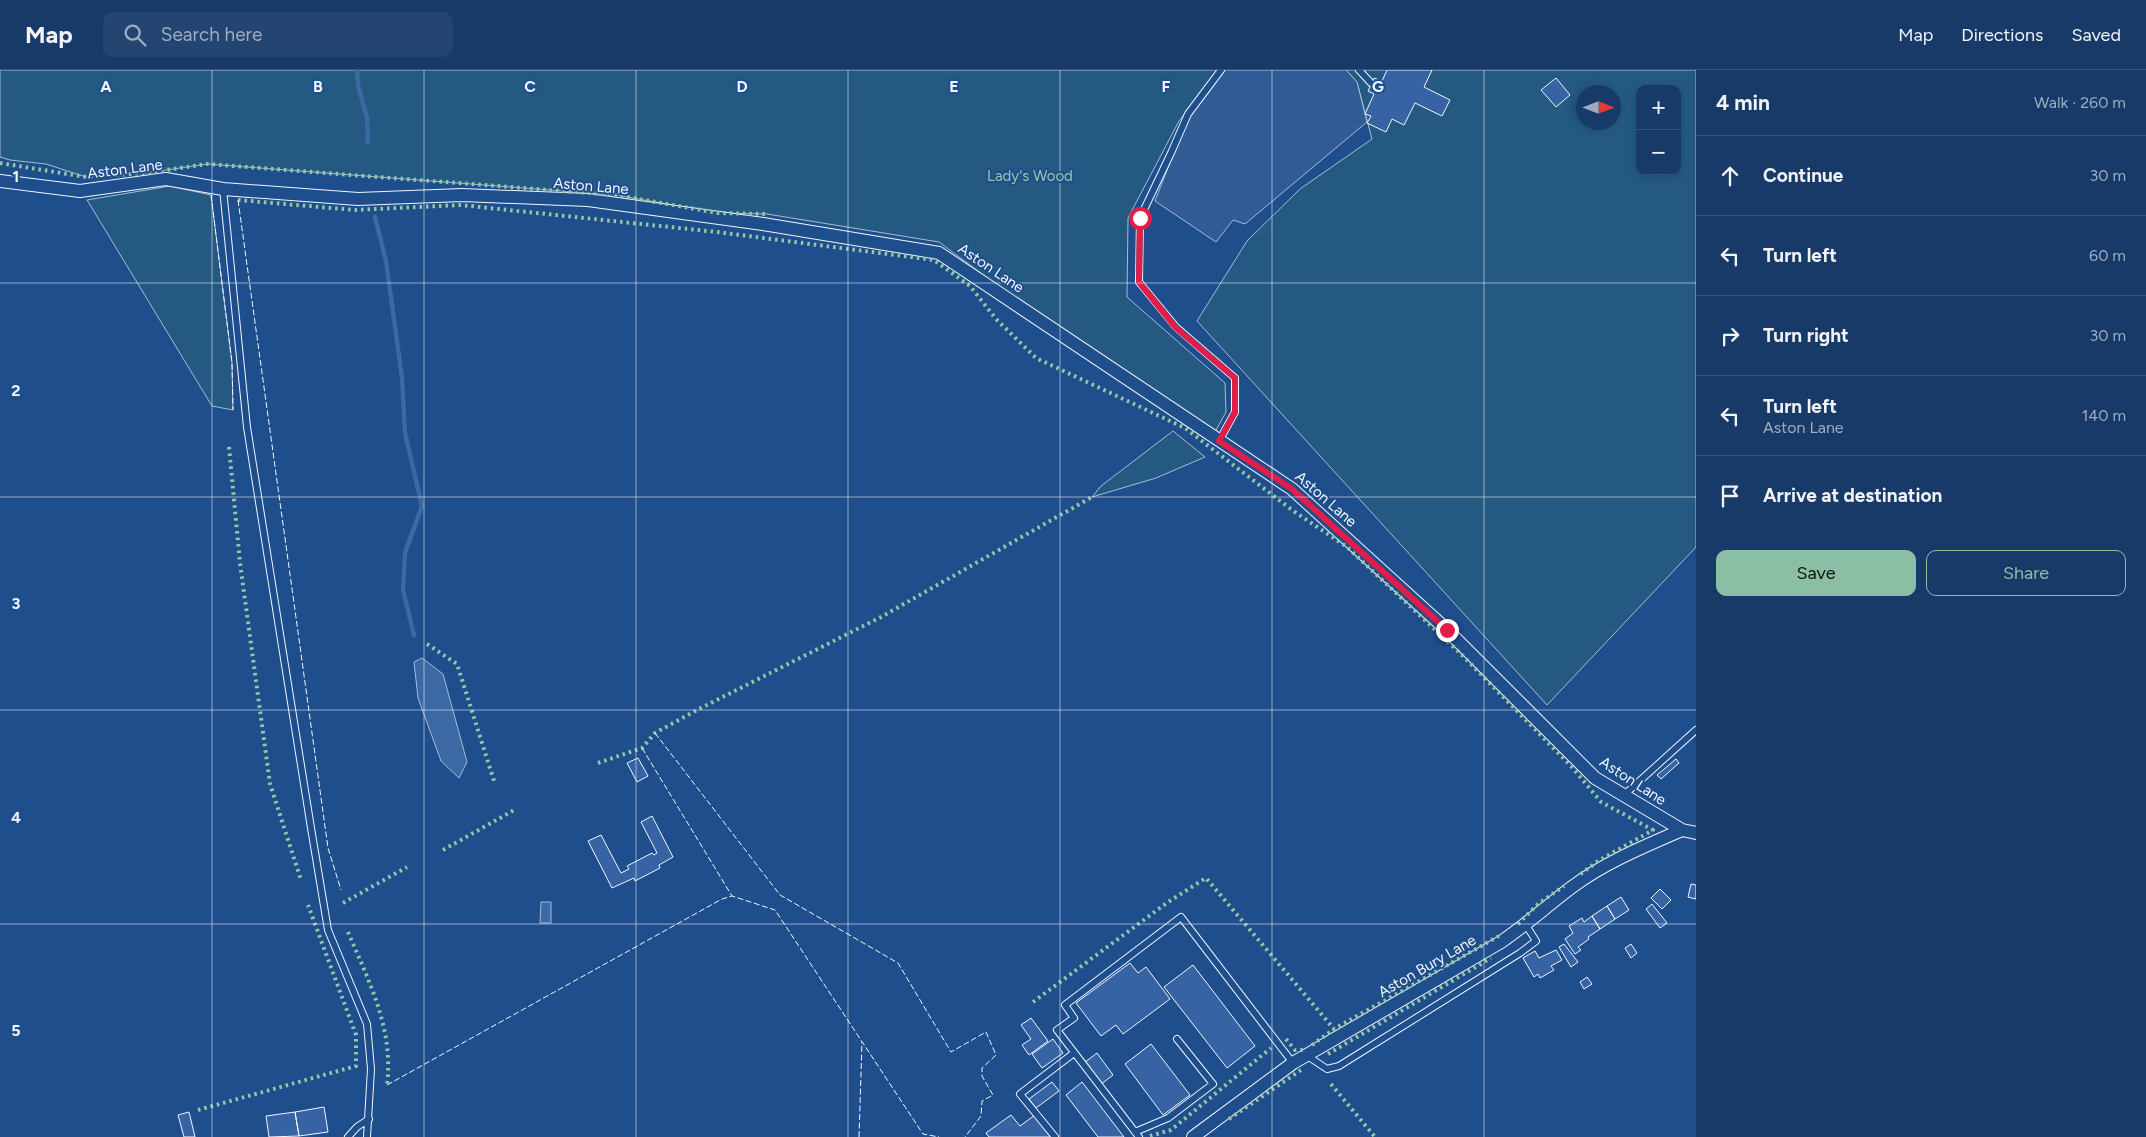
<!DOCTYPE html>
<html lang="en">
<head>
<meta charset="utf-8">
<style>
	body { margin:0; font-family:Figtree,sans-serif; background:#244571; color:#f1f3f6 }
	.controls { position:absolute; right:15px; top:15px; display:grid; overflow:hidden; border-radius:10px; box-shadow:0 2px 8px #0003 }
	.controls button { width:45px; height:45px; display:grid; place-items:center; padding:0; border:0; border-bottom:1px solid #36547d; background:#173a69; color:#f1f3f6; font:25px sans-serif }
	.compass { position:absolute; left:1576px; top:15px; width:45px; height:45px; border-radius:50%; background:#173a69; box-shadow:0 2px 8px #0003; rotate:90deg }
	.stop { position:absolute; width:15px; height:15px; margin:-11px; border:4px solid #e11d48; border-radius:50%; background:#fff }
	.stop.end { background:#e11d48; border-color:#fff; box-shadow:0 1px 5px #0008 }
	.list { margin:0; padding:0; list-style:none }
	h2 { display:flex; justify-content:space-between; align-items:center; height:65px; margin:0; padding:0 20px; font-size:21px }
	h2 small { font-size:16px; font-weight:400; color:#9eadc0 }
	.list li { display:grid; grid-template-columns:32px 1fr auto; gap:15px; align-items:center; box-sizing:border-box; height:80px; padding:0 20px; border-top:1px solid #36547d }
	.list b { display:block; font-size:19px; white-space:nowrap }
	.list p { margin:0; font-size:16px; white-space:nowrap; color:#9eadc0 }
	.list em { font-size:16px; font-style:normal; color:#9eadc0 }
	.actions { display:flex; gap:10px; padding:15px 20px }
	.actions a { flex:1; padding:11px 0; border:1px solid #8abfa5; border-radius:10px; text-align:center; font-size:18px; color:#8abfa5 }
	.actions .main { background:#8abfa5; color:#111 }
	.icon { flex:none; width:28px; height:28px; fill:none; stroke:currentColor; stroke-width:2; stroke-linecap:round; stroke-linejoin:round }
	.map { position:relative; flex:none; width:1696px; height:1067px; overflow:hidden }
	header { display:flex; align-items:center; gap:30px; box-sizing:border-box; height:70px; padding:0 25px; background:#173a69; border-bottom:1px solid #36547d }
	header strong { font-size:24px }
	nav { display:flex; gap:28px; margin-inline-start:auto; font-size:18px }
	.search { width:350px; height:45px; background:#244571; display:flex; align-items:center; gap:12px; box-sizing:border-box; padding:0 18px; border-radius:10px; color:#9eadc0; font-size:19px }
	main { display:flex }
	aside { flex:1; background:#173a69 }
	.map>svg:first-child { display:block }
</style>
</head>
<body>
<header>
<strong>Map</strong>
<div class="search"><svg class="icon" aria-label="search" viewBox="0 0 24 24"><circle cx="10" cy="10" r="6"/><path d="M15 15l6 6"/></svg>Search here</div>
<nav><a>Map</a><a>Directions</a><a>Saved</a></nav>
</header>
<main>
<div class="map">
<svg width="1696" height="1067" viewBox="0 0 1696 1067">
	<rect width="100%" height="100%" fill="#1f4e8c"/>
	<path fill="#245a82" stroke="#a8bbd7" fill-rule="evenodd" d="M0 0H1218L1179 51 1128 148 1127 227 1225 313 1226 342 1215 362 1037 245 939 172 767 144 718 143 616 125 207 94 146 103 86 107 46 94 10 90 0 87Z
		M1346 0H1696V477L1547 635 1197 251 1247 171 1300 119 1372 69 1357 12ZM1640 19H1677V101H1640ZM1584 22H1614V52H1584Z
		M170 116 211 125 232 293 233 340 212 336 87 130Z
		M1173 361 1205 387 1156 408 1092 427 1101 416Z"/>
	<path fill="#305b95" stroke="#a8bbd7" d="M1224 0H1346L1357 12 1367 52 1245 154 1233 150 1216 172 1155 131 1189 44Z"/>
	<path fill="#3b69a3" stroke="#a8bbd7" d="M422 588 443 604 467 692 459 708 441 691 418 628 414 592Z
		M541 832H551V853H540Z"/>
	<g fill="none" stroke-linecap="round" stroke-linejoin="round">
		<path stroke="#3b69a3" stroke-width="4.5" d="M357 0 358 15 367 48 368 73
			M375 147 386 191 402 308 405 363 422 436 405 483 403 520 414 565"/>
	</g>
	<path fill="#3563a3" stroke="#f2f6ff" d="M1387 0H1432L1424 17 1450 30 1442 46 1415 33 1404 55 1392 49 1386 62 1367 53 1371 46 1365 44 1374 24 1368 21 1374 8 1382 11Z
		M1556 8 1570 25 1556 37 1541 20Z
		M638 688 648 706 637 712 627 693Z
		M1676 689 1679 693 1661 709 1657 705Z
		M652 746 673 787 659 795 660 798 635 811 634 808 612 818 588 771 601 765 621 803 629 799 627 796 652 783 654 785 657 783 641 752Z
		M1691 814 1696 815V829L1688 827Z
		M1660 819 1671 830 1662 839 1651 828Z
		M1621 827 1629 840 1615 849 1607 836Z
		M1652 834 1667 853 1660 858 1646 839Z
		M1607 836 1615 849 1600 859 1592 846Z
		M1592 846 1600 859 1588 867 1589 869 1578 877 1581 880 1575 884 1565 869 1573 863 1569 856 1582 848 1584 852Z
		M1564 874 1578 892 1571 897 1559 877Z
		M1631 874 1637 883 1631 888 1625 878Z
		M1556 880 1562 890 1551 896 1554 900 1540 908 1538 904 1534 907 1523 888 1535 881 1539 888Z
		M1130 893 1138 903 1146 897 1170 929 1123 964 1116 955 1101 966 1076 933Z
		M1193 895 1255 976 1227 998 1164 917Z
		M1587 907 1592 914 1584 919 1580 912Z
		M1031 948 1048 971 1029 985 1022 975 1031 969 1021 955Z
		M1053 969 1063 983 1042 998 1032 984Z
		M1151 974 1190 1025 1163 1045 1125 994Z
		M1097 983 1113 1005 1100 1015 1084 993Z
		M1052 1012 1059 1021 1036 1038 1029 1029Z
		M1082 1012 1124 1067H1098L1066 1025Z
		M324 1037 328 1062 299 1066 295 1042Z
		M189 1042 195 1067H184L178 1045Z
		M295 1042 299 1066 269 1067 266 1046Z
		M1011 1045 1020 1056 1035 1045 1051 1067H989L986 1063Z"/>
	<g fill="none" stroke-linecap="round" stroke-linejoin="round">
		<g stroke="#f2f6ff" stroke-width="8">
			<path id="service" d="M1359 0 1371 13
				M223 119 247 357 311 758 328 860 367 954 371 999 367 1067
				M1219 371 1235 342V308L1176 257 1139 212 1140 148 1171 83 1188 44 1221 0
				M1624 725 1696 660
				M1306 985 1327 999 1339 996 1520 883 1536 871 1526 855
				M1135 1062 1168 1048 1213 1014 1177 969
				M348 1067 357 1057 369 1049
				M1055 1067 1020 1024 1074 983
				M1139 1067 1057 960 1074 948 1065 935 1181 847 1293 993"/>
		</g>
		<g stroke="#f2f6ff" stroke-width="14">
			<path id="minor" d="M0 111 80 121 166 109 223 119 358 129 462 125 588 130 763 154 939 183 1292 419 1447 560 1595 708 1682 760 1696 763
				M1193 1067 1293 993 1501 872C1526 855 1548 835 1572 817 1604 793 1645 776 1682 760"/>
		</g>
		<use href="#service" stroke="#1f4e8c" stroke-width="6"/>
		<use href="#minor" stroke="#1f4e8c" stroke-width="12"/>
		<path stroke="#97c8a6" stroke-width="4" stroke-dasharray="2.5 4" stroke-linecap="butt" d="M0 93 86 107 146 103 207 94 616 125 718 143 767 144
			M238 130 355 140 461 135 717 162 934 190 970 216 996 249 1036 288 1185 358 1292 440 1347 477 1462 585 1571 696 1601 732 1653 760 1598 791 1578 806
			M229 377 240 493 270 714 301 810
			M427 574 457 594 495 714
			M598 693 642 678 655 663 699 639 881 547 1092 427
			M443 780 516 739
			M343 833 407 797
			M1518 854 1538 834 1564 816
			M348 862C369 912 394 959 387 1015
			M1033 932 1168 832 1206 808 1334 959 1499 866
			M1286 969 1295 980H1304
			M1312 975 1334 959
			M1328 984 1491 888
			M1331 1014 1375 1067
			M198 1040 356 996V965L308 835
			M1229 1049 1301 1000
			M1150 1066 1171 1060 1271 978"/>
		<path stroke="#f2f6ff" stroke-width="1" stroke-dasharray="6 2.5" stroke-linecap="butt" d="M211 125 232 293 233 340
			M238 130 328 778 341 820
			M655 663 780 825 898 893 951 982 986 962 996 985 982 998V1006L993 1025 982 1031 981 1046 965 1067
			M642 678 732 826
			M387 1015 722 829 732 826 775 840 923 1064 939 1067
			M859 1067 862 972"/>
	</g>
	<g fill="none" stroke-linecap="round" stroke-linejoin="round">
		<path stroke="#e11d48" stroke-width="6" d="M1140 148 1139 212 1176 258 1235 308V342L1219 371 1292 419 1447 560"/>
	</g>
	<path fill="none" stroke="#f2f6ff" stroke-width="1" stroke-opacity="0.55" d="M212 0V1067M424 0V1067M636 0V1067M848 0V1067M1060 0V1067M1272 0V1067M1484 0V1067M0 213H1696M0 427H1696M0 640H1696M0 854H1696"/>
	<g text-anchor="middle" stroke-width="4" stroke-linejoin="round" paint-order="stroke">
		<g font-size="15" fill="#f2f6ff" stroke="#1f4e8c">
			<text transform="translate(125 99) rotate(-7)" y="5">Aston Lane</text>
			<text transform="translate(591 116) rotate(5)" y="5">Aston Lane</text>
			<text transform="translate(991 198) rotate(34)" y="5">Aston Lane</text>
			<text transform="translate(1326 429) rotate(41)" y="5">Aston Lane</text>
			<text transform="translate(1633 711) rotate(33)" y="5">Aston Lane</text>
			<text transform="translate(1427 896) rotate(-30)" y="5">Aston Bury Lane</text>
		</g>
		<g font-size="15" fill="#97c8a6" stroke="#1f4e8c">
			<text x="1030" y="111">Lady's Wood</text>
		</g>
	</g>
	<g font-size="16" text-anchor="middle" font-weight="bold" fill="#f2f6ff" stroke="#1f4e8c" stroke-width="4" stroke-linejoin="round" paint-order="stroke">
		<text x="106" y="22">A</text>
		<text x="318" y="22">B</text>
		<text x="530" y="22">C</text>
		<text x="742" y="22">D</text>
		<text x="954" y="22">E</text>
		<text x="1166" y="22">F</text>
		<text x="1378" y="22">G</text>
		<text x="16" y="112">1</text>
		<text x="16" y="326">2</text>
		<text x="16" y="539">3</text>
		<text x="16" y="753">4</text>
		<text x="16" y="966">5</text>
	</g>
</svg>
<div class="controls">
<button>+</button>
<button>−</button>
</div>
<svg class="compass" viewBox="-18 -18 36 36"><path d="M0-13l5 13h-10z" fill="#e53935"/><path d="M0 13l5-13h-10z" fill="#9eadc0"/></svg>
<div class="stop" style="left:1140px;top:148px"></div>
<div class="stop end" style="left:1447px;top:560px"></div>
</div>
<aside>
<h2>4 min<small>Walk · 260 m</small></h2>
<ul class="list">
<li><svg class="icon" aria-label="ahead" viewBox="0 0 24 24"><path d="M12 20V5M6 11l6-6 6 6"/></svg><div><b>Continue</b></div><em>30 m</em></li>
<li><svg class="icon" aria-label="left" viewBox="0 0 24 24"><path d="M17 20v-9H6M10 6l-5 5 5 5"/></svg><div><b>Turn left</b></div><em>60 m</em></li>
<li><svg class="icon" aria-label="right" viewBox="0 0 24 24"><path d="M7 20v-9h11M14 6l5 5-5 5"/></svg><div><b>Turn right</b></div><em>30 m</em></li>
<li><svg class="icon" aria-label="left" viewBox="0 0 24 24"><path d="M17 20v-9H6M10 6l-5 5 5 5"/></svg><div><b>Turn left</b><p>Aston Lane</p></div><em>140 m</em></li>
<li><svg class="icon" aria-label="arrive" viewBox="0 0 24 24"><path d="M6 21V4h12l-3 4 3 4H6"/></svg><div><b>Arrive at destination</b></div></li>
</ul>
<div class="actions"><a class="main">Save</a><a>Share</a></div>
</aside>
</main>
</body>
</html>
